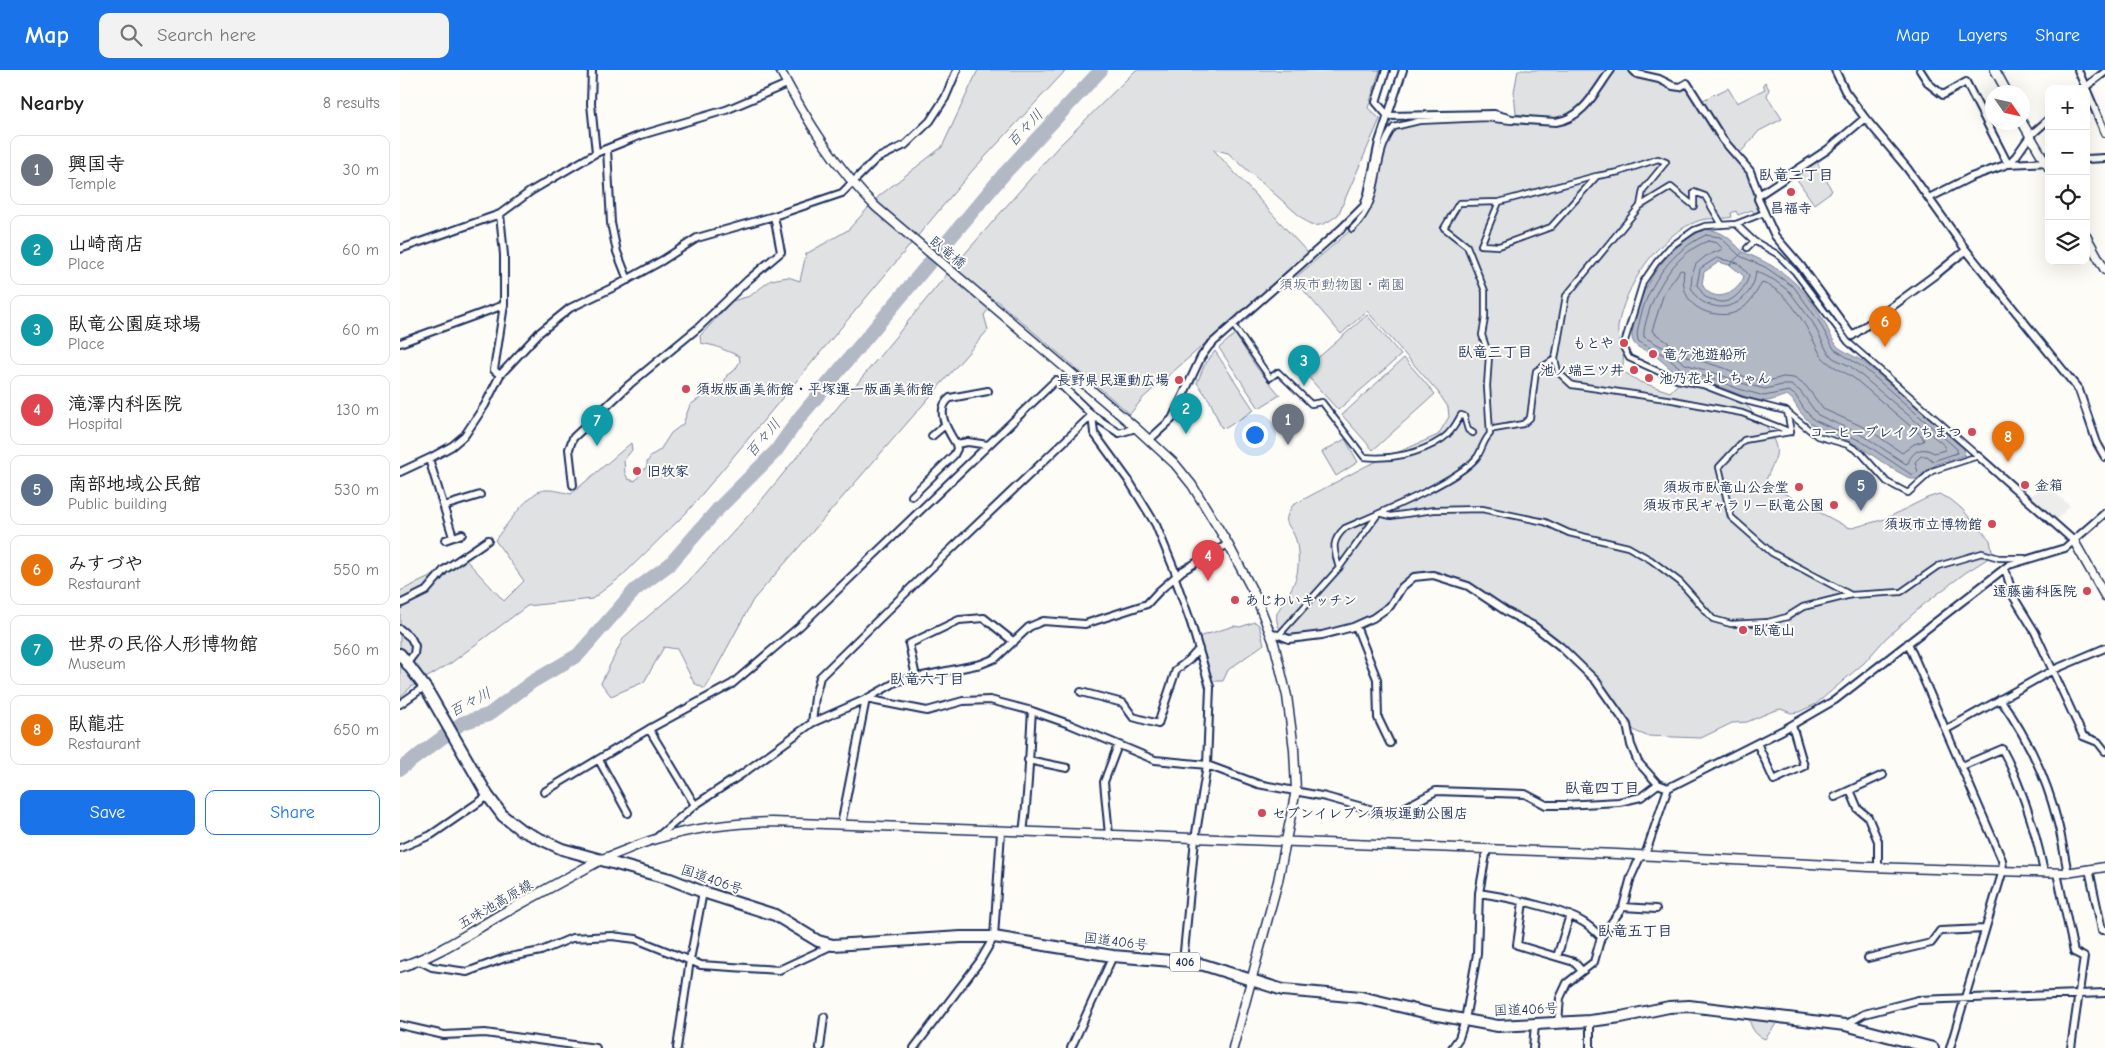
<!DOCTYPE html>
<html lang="en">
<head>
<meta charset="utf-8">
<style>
	body { margin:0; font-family:"Comic Neue","Klee One",sans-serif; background:#f2f2f2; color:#222 }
	.controls { position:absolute; right:15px; top:15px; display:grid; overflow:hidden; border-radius:10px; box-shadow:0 5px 20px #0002 }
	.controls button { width:45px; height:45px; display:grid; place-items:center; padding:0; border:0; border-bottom:1px solid #e0e0e0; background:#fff; color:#222; font:25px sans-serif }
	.compass { position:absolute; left:1585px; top:15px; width:45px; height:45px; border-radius:50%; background:#fff; box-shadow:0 5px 20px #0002; rotate:124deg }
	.you { position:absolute; left:854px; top:364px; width:18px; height:18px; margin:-12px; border:4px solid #fff; border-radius:50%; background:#1a73e8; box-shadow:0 0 0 8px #1a73e833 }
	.badge { display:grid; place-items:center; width:32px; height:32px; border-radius:50%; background:#1a73e8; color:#fff; font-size:16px; font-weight:700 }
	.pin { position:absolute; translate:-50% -41px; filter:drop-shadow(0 1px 2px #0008) }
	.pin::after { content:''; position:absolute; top:26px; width:18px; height:15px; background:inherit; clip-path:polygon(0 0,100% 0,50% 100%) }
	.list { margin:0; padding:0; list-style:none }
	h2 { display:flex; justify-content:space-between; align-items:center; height:65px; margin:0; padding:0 20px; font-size:21px }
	h2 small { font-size:16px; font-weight:400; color:#767676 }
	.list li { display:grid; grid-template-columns:32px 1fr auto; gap:15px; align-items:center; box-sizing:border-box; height:70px; margin:0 10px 10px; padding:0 10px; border:1px solid #e0e0e0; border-radius:10px }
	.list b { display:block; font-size:19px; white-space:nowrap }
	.list p { margin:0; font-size:16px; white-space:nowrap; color:#767676 }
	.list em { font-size:16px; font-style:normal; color:#767676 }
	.actions { display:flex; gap:10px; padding:15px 20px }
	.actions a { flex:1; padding:11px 0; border:1px solid #1a73e8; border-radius:10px; text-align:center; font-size:18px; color:#1a73e8 }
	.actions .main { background:#1a73e8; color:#fff }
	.icon { flex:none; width:28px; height:28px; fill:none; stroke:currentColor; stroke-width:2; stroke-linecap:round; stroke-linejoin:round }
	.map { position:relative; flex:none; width:1705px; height:978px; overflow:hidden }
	header { display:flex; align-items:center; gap:30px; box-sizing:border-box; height:70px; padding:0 25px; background:#1a73e8; color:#fff }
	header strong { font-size:24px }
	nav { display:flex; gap:28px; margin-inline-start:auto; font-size:18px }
	.search { width:350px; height:45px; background:#f2f2f2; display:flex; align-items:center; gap:12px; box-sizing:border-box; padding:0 18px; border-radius:10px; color:#767676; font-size:19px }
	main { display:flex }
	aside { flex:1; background:#fff }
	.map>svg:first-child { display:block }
</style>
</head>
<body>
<header>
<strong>Map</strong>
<div class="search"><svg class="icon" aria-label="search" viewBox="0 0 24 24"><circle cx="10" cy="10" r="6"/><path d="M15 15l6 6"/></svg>Search here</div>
<nav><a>Map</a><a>Layers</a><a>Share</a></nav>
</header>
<main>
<aside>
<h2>Nearby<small>8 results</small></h2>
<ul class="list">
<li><span class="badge" style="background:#6b7280">1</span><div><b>興国寺</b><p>Temple</p></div><em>30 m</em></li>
<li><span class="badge" style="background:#0f9aa8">2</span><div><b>山崎商店</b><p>Place</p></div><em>60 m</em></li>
<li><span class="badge" style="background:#0f9aa8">3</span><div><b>臥竜公園庭球場</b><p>Place</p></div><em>60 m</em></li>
<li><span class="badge" style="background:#e0444e">4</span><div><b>滝澤内科医院</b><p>Hospital</p></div><em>130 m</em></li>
<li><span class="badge" style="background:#5c6f8a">5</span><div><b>南部地域公民館</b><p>Public building</p></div><em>530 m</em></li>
<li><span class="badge" style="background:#e8710a">6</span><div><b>みすづや</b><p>Restaurant</p></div><em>550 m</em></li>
<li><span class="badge" style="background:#0f9aa8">7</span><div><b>世界の民俗人形博物館</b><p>Museum</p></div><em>560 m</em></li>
<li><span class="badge" style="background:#e8710a">8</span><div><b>臥龍荘</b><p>Restaurant</p></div><em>650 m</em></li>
</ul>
<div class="actions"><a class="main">Save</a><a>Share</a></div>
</aside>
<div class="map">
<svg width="1705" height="978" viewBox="0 0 1705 978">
	<rect width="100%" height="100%" fill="#fdfcf7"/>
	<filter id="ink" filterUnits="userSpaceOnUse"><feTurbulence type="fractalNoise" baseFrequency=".02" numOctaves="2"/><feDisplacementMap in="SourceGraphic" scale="10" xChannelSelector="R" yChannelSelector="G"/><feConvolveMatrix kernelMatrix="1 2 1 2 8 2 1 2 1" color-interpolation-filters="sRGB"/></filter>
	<g filter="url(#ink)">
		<path fill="#edeeec" d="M1647 415 1670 436 1657 450 1630 426Z"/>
		<path fill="#e0e1e3" stroke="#7e88a0" d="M578 0H666L572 101 287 442 222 506 192 529 127 536 51 593 11 617 0 627V521L66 490 104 531 124 511 95 470C104 458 127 426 140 421 149 418 162 422 171 424L231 373 232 380 224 390 225 403 228 409 235 411 247 396V392L252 385 260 380 271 363 283 354 290 335 300 328 320 322 327 305 335 300 340 291 339 286 315 276 301 273 300 266 332 231 350 226 371 210 388 207 400 211 406 184 448 160 479 126 542 77Z
			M736 0H980L968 38 980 49 938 145C928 152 922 157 910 155L828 83 813 79 908 183 743 328 730 344 596 230 584 245 588 260 353 530 305 619 294 613 277 579 264 577 244 612 211 626 201 613 224 567 288 512 355 438 542 210 657 78Z
			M1118 0H1207C1196 15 1180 47 1159 48 1145 49 1130 46 1116 44L1114 22Z
			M1215 0H1230L1236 7 1286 15 1348 102 1356 124 1354 129 1359 141 1354 143 1352 140 1338 145 1336 141 1331 143 1332 147C1321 150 1308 147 1298 151 1258 165 1224 217 1218 257 1217 268 1221 274 1223 283 1224 290 1222 296 1224 302L1240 312 1270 322 1279 313 1303 318 1345 334 1351 340 1352 349 1365 354C1384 386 1376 382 1365 413L1447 457 1452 458 1485 449 1527 428 1539 424 1550 429 1561 438 1590 470 1592 481 1587 489 1565 503 1523 535 1486 568 1464 593 1416 634 1399 642 1391 643 1381 639 1373 641 1347 652 1332 653 1301 668 1247 666 1237 662 1227 655 1197 612 1161 577 1068 516 1033 505 1014 507 990 536 953 557 889 569C881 562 875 555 877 543 885 529 897 514 898 497 899 488 898 478 896 470 890 452 880 455 893 435L966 396 1038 365 1049 347 1048 337 1038 322 967 241 941 264 894 209 961 151 991 61 1002 54 1080 49 1169 50Z
			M1365 12 1369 19 1367 26 1382 49 1359 61 1341 82 1325 68 1301 31 1328 18 1337 33 1365 19 1363 14Z
			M1416 90 1432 121 1414 134 1394 105Z
			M967 245 1001 285 938 340 903 301Z
			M835 264 857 298 880 325 859 338 819 278Z
			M815 281 854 340 826 358 821 357 810 331 797 313 804 296Z
			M1004 288 1035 324 973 380 942 345Z
			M945 369 958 392 936 406 922 382Z
			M855 552 859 555 864 574 828 600 823 611H813L810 609 798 567 834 556 840 557Z
			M1349 943 1379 950 1365 969C1354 965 1349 955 1349 943Z"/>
		<path fill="#b3b8c5" stroke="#76819c" d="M1305 159C1324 161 1330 169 1343 182L1329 195 1319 192 1304 202 1302 214C1312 235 1338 225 1344 206L1330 195 1343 182C1380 197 1400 212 1421 246 1427 255 1430 267 1437 276 1442 281 1459 288 1466 294 1499 322 1532 350 1564 379L1565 385 1537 394 1517 409H1511L1491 398 1459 376 1411 354 1400 342 1392 329 1387 325C1379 327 1373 331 1365 331 1347 330 1331 320 1314 315 1302 310 1286 309 1275 302 1266 296 1260 288 1251 283 1245 279 1236 279 1233 271 1230 265 1234 255 1235 249 1244 209 1269 176 1305 159Z"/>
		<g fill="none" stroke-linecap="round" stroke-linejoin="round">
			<path stroke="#586687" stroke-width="1" d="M1306 165 1320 167 1340 186 1365 197 1394 217 1418 250 1434 279 1464 298 1557 379V383L1533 391 1527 386H1521L1515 392 1518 402 1512 405 1461 371 1414 350 1404 339 1396 326 1389 321 1364 326 1339 319 1319 311 1283 300 1262 284 1239 272C1235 265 1239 256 1240 249 1249 213 1272 180 1306 165Z
				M1308 171 1317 173 1323 179 1306 186 1296 194 1292 205 1291 217C1296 229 1302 233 1314 236 1329 240 1345 231 1352 216 1355 211 1355 206 1356 201L1374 210 1390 222 1413 253 1427 281 1433 288 1450 296 1545 376V380L1534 383C1523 376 1513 380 1508 393L1506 394 1464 366 1418 345 1400 321 1391 315H1382L1365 319 1341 313 1321 305 1285 294 1266 279 1244 267C1243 259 1247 249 1249 241 1259 212 1278 182 1308 171Z
				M1317 188 1338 193 1349 205C1347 216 1334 233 1321 232 1316 231 1310 229 1305 227L1297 215 1300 199Z
				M1281 200 1284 201C1281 222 1289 237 1310 243 1321 245 1330 246 1340 240 1351 233 1356 222 1362 213 1385 219 1401 247 1411 266 1415 273 1418 281 1422 287 1431 297 1444 301 1455 309L1522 366 1524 371 1514 374 1502 383 1468 359 1423 339 1406 316 1394 308 1383 307 1365 312 1343 306 1324 298 1288 287 1252 261 1264 223Z"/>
			<path stroke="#b3b8c5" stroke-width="14" d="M0 699 62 653 88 645 132 612 178 585 235 520 270 494 318 439 376 381 400 347 604 104 701 0"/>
			<g stroke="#1b2f5e" stroke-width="8">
				<path id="pedestrian" d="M1099 132 1196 106
					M1336 154 1354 171 1377 184 1395 202 1448 272 1578 386 1532 401 1508 423 1487 412 1461 383 1448 375 1417 366 1386 341 1342 330 1303 315 1277 310 1229 288 1223 277 1243 212 1256 193 1270 177 1294 160 1305 156 1336 154 1364 143
					M952 159C985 129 970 88 994 57L1019 51 1086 48 1112 51
					M1347 178 1354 171
					M833 255 870 308 878 302 911 334 922 332 964 387C989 390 1020 384 1042 369 1051 363 1056 354 1061 345L1064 346 1068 360 1073 363
					M1155 289 1166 226 1240 136
					M1387 341 1391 362
					M1094 359 1123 354 1130 348 1136 301 1155 289 1158 302 1172 315 1273 330 1342 343 1391 362
					M1390 362 1344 370 1319 397 1331 447 1372 483 1451 525
					M939 498C934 479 930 472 945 458 975 445 1059 411 1077 387 1082 380 1083 371 1090 364L1087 316 1089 286 1082 265 1085 248V221L1067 176 1044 158 1059 133 1099 132 1081 175 1099 176 1151 157 1197 106 1219 102 1258 89 1266 92 1243 120 1240 136 1271 117 1294 136V122L1305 126 1322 155
					M879 565 939 498 979 443 991 446 1034 440 1082 439 1145 452 1169 463 1228 477 1251 490 1280 512 1313 549 1331 554 1368 552 1387 547 1403 537 1451 525 1501 522 1538 496 1582 483 1599 488H1624"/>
			</g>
			<g stroke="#1b2f5e" stroke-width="10">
				<path id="minor" d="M192 0 191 34 196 83
					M986 0 976 32 988 46 1094 44 1112 49 1156 52C1184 48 1196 20 1211 0
					M1233 0 1237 4 1259 9 1273 16 1280 17 1287 13 1323 70 1350 101 1359 125 1358 129 1375 166 1401 196 1452 266 1539 202 1566 180
					M1435 0 1445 21 1465 48 1507 98 1566 180 1679 320 1697 373 1705 387
					M1520 0 1529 14 1543 25 1566 12 1608 94
					M1678 0 1705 63
					M1683 19 1705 2
					M207 79 211 153 217 182 228 210
					M1686 89 1705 88
					M1608 94 1616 86 1630 66 1649 49
					M1359 125 1427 80 1465 48
					M1529 128 1571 107 1608 94 1649 92
					M100 144 104 185V235L94 300 100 305
					M0 179 100 144 131 121 196 83 241 65 326 40 387 14
					M0 273 104 235
					M588 321 550 328C534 340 548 361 556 374L568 372 588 375
					M692 345 694 363 729 411 756 455 776 504 775 508 791 553 810 617 807 695 795 769 783 892
					M532 366 545 355
					M749 370 772 349 801 287 809 276 942 158 964 136 968 124 979 72 1003 0
					M1578 386 1674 471
					M29 389 53 467
					M0 402 32 387 52 376 65 365 85 335 100 305 139 263 170 238 216 216 263 190 297 168 374 146 442 123 476 89 505 75 530 51 545 28 557 0
					M173 415 169 379 173 368 230 314 298 258 348 210 381 182 374 146
					M512 426 554 385 557 379 556 374
					M44 436 80 425
					M45 470 62 464
					M1605 498 1613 526 1635 562 1683 666 1698 672 1705 681
					M0 534 26 521 44 500 88 470
					M956 556 977 609 978 648 990 673
					M0 559 11 568 15 576 14 584 7 593
					M870 564 879 565 889 569 922 565 953 557 973 548 990 536 1002 517 1014 507 1033 505 1068 516 1107 542 1134 556 1161 577 1196 611 1227 655 1231 675 1238 692 1258 714 1268 718
					M1508 573 1602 790 1603 800 1550 978
					M516 607 509 574 559 550 584 548 614 572
					M681 622 723 633 733 647 758 654 776 600 789 590 799 579
					M466 629 527 641 563 631 590 630 632 641 669 654 755 690 807 695 858 714 926 727 991 745 1036 721 1125 724 1146 735H1164L1219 732 1241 727 1258 714
					M1600 629C1626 665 1646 707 1657 750 1662 767 1664 785 1668 803
					M0 634 24 617
					M412 653 415 627 420 607 525 504 692 345
					M249 659 295 735
					M1547 659 1653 600 1705 578
					M1357 673 1374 710 1404 696 1392 655
					M199 690 228 743
					M628 690 667 698
					M1562 696 1602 679C1623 718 1635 759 1644 802
					M1450 720 1458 739 1468 747 1478 771V797
					M144 722 249 659 332 614 400 556 656 310 692 345 719 363 736 358
					M1435 727 1483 705
					M441 755 466 629
					M623 762C629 722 629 681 632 641
					M709 765 704 712 718 675
					M255 769 295 735 342 704 412 653 466 629 498 611 581 594 596 588 629 557 643 551 685 554 747 534 759 521 782 501 828 474
					M0 778 31 765 88 726
					M1245 785 1268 718 1383 660 1435 630 1609 495 1665 478 1705 443
					M1689 799 1702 860H1705
					M1657 803 1674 882 1684 887 1671 978
					M1079 823C1107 827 1159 838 1183 852 1190 856 1196 862 1201 867
					M1123 832 1117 875 1174 892 1182 901
					M1223 837 1256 839
					M1157 887 1170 845
					M1468 888 1531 873 1540 861 1585 859
					M20 891 32 897 67 902 105 888 141 881 172 868 212 866 236 869 301 895 379 900 433 875
					M1190 951V978
					M1158 952 1160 928 1167 913 1194 892 1201 867 1223 837 1231 807 1241 785
					M0 955 44 965 85 963 196 978
					M1445 955 1464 944 1518 930 1705 923
					M277 978 290 890 303 822
					M420 978 424 947
					M514 978 580 891 594 867 601 762
					M671 978 713 886
					M1052 978 1059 968 1065 950 1077 884 1079 823 1087 779
					M1133 978 1135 954"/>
			</g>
			<g stroke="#1b2f5e" stroke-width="11">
				<path id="tertiary" d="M380 0C406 49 436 98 476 137L736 358 775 394 792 415 828 474 856 527 874 573 887 626 894 679 896 720 878 811 833 978
					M1595 0 1607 22
					M1622 52 1649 98
					M1686 166 1705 200
					M1674 471 1705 526
					M202 789C220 783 238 774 256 769 294 758 333 753 372 752L1217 784 1469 797 1666 803 1705 797"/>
			</g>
			<g stroke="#1b2f5e" stroke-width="12">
				<path id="secondary" d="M0 897C35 886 63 867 95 848 130 828 166 809 202 789"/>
			</g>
			<g stroke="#1b2f5e" stroke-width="14">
				<path id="trunk" d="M0 584 27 620 88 726 103 746 121 760 162 779 270 809 303 822 375 845 418 871 433 875 561 867H594L713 886 783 892 804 895 883 920 961 927 1032 944 1098 956 1190 951 1221 947 1269 937 1289 936 1445 955 1533 978"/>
			</g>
			<use href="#pedestrian" stroke="#fdfcf7" stroke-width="4.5"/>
			<use href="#minor" stroke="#fdfcf7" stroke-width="6"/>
			<use href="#tertiary" stroke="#fdfcf7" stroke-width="8"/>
			<use href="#secondary" stroke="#fdfcf7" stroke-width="9"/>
			<use href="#trunk" stroke="#fdfcf7" stroke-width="10"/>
		</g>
	</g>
	<g fill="#d1495b" stroke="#fdfcf7" stroke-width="2">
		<circle cx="1391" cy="122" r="5"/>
		<circle cx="1224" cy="273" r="5"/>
		<circle cx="1253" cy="284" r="5"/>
		<circle cx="1234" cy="300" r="5"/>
		<circle cx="1249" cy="308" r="5"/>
		<circle cx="779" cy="310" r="5"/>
		<circle cx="286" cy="319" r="5"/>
		<circle cx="1572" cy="362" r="5"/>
		<circle cx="237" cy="401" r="5"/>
		<circle cx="1625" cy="415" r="5"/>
		<circle cx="1399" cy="417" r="5"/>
		<circle cx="1434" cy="435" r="5"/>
		<circle cx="1592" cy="454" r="5"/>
		<circle cx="1687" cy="521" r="5"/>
		<circle cx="835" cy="530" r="5"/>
		<circle cx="1343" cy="560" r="5"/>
		<circle cx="862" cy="743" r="5"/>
	</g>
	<g text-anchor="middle" stroke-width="4" stroke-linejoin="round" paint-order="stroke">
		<rect fill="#fdfcf7" stroke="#5f6c8c" stroke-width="1" x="770" y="882.5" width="30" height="19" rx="4"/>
		<g font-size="12" font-weight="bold" fill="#1b2f5e">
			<text x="785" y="896">406</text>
		</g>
		<g font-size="14" font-weight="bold" fill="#1b2f5e" stroke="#fdfcf7" text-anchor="end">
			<text x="1391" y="143" text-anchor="middle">昌福寺</text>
			<text x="1214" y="278">もとや</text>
			<text x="1263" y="289" text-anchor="start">竜ケ池遊船所</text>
			<text x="1224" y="305">池ノ端三ツ井</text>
			<text x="1259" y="313" text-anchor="start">池乃花よしちゃん</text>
			<text x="769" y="315">長野県民運動広場</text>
			<text x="296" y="324" text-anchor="start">須坂版画美術館・平塚運一版画美術館</text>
			<text x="1562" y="367">コーヒーブレイクちまつ</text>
			<text x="247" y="406" text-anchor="start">旧牧家</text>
			<text x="1635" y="420" text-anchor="start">金箱</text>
			<text x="1389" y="422">須坂市臥竜山公会堂</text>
			<text x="1424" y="440">須坂市民ギャラリー臥竜公園</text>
			<text x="1582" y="459">須坂市立博物館</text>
			<text x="1677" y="526">遠藤歯科医院</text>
			<text x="845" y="535" text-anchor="start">あじわいキッチン</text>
			<text x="1353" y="565" text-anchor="start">臥竜山</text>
			<text x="872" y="748" text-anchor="start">セブンイレブン須坂運動公園店</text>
		</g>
		<g font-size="14" fill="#1b2f5e" stroke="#fdfcf7">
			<text transform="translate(548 182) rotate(40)" y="5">臥竜橋</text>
			<text transform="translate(312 809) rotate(19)" y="5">国道406号</text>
			<text transform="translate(95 834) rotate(-30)" y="5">五味池高原線</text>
			<text transform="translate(716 871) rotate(7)" y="5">国道406号</text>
			<text transform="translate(1126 939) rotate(-2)" y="5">国道406号</text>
		</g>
		<g font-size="14" fill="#4c5c7f" stroke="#fdfcf7">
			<text x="942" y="219">須坂市動物園・南園</text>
		</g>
		<g font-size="15" font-style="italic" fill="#49587d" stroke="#fdfcf7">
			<text transform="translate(625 58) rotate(-47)" y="5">百々川</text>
			<text transform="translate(363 368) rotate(-50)" y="5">百々川</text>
			<text transform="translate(70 632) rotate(-28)" y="5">百々川</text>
		</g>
		<g font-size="15" font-weight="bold" fill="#1b2f5e" stroke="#fdfcf7">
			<text x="1396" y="110">臥竜二丁目</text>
			<text x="1095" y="287">臥竜三丁目</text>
			<text x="527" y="614">臥竜六丁目</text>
			<text x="1202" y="723">臥竜四丁目</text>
			<text x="1235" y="866">臥竜五丁目</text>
		</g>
	</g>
</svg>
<div class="controls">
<button>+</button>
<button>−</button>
<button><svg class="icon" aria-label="locate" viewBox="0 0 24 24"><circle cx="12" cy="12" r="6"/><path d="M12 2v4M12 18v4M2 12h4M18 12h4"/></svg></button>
<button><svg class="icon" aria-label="layers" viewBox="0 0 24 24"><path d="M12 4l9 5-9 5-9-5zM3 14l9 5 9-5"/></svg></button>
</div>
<svg class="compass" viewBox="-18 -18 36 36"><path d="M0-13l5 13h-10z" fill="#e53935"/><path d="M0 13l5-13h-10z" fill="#767676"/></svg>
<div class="you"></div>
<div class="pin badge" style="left:888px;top:375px;background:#6b7280">1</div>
<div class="pin badge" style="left:786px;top:364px;background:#0f9aa8">2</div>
<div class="pin badge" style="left:904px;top:316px;background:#0f9aa8">3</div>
<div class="pin badge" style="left:808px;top:511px;background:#e0444e">4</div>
<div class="pin badge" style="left:1461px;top:441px;background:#5c6f8a">5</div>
<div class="pin badge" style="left:1485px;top:277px;background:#e8710a">6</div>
<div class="pin badge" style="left:197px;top:376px;background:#0f9aa8">7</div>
<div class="pin badge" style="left:1608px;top:392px;background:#e8710a">8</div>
</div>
</main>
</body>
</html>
